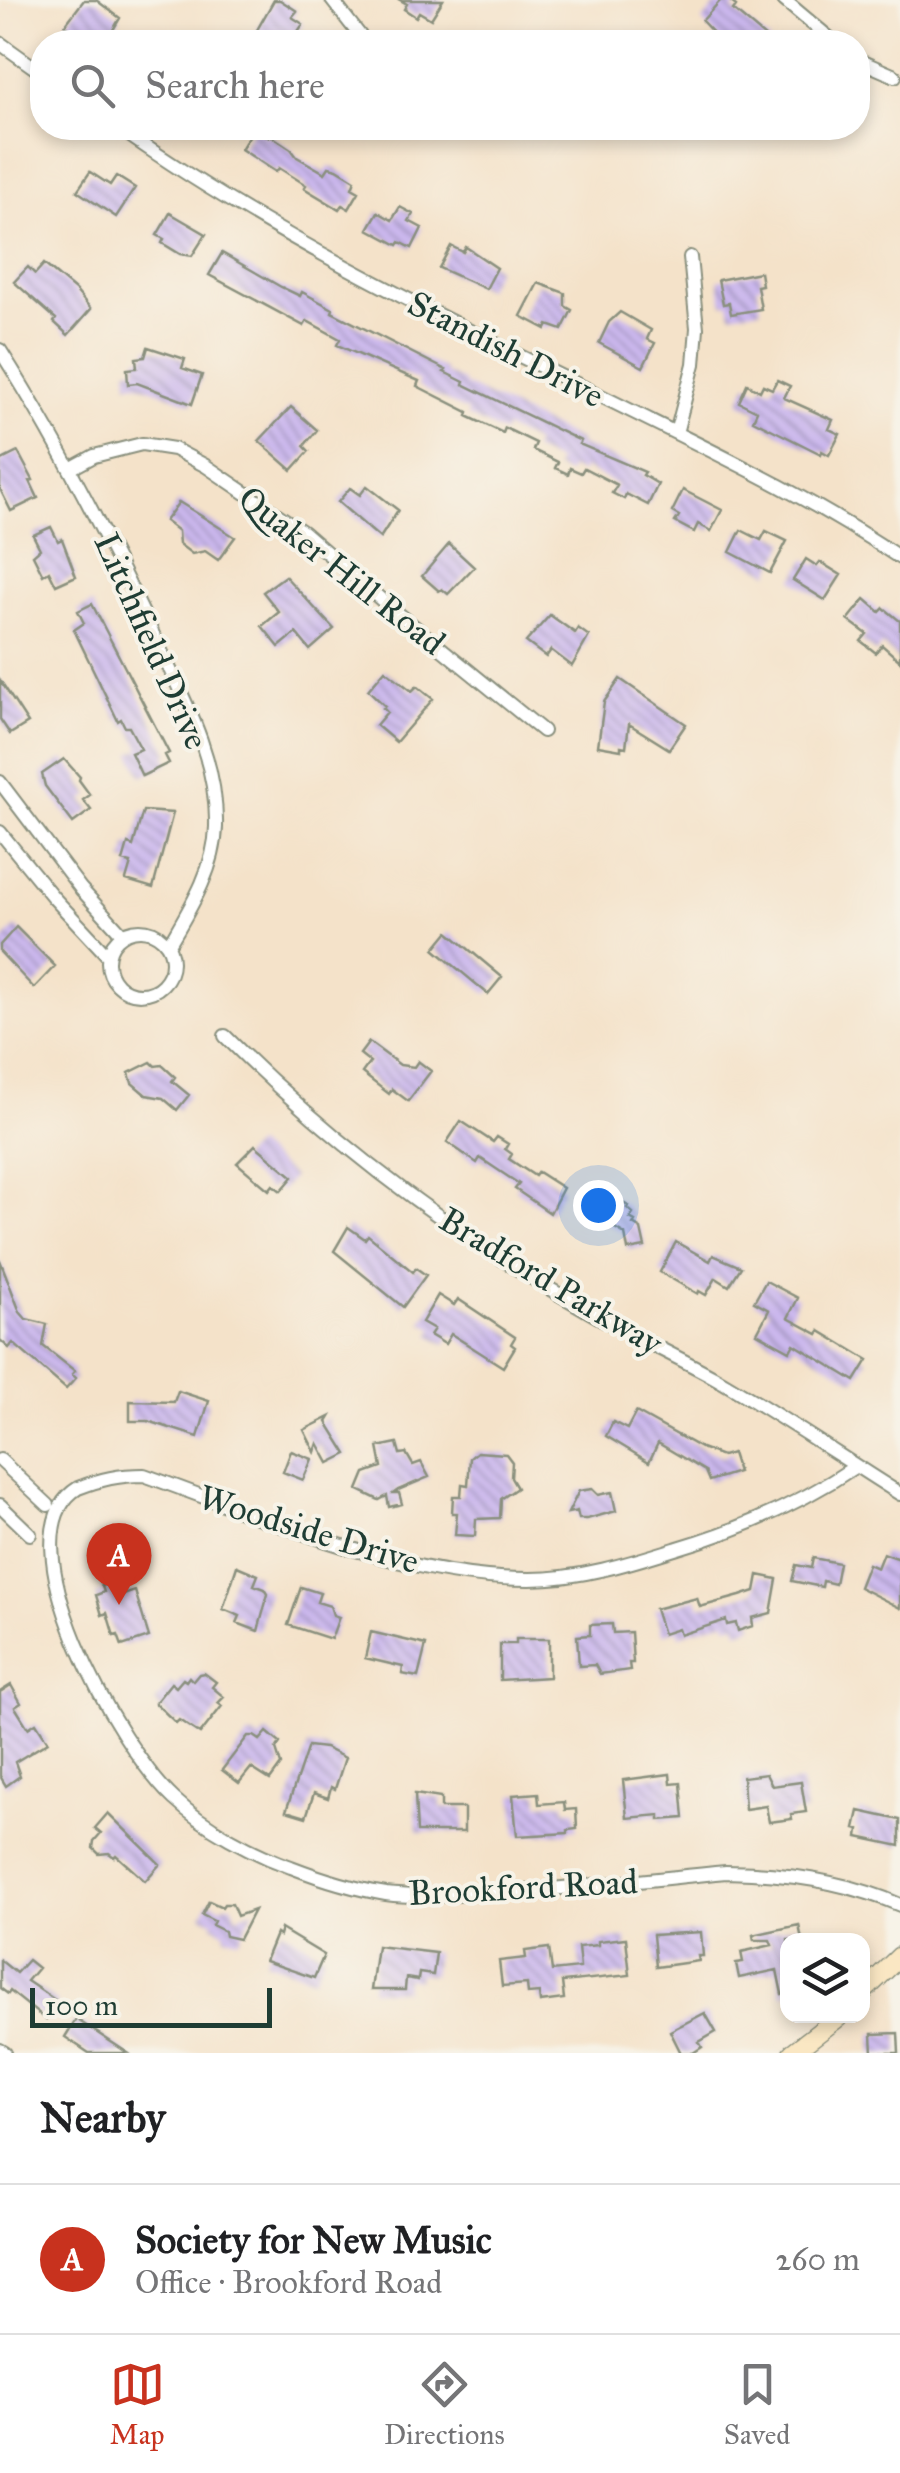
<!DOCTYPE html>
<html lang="en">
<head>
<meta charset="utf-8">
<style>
	body { margin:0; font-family:"IM FELL Great Primer",serif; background:#f6f6f6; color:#202124 }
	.controls { position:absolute; right:30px; bottom:30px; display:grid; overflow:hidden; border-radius:20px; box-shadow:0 5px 15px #0003 }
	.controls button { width:90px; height:90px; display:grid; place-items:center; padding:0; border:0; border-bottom:2px solid #e0e0e0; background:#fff; color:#202124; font:50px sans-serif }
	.scale { position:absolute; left:30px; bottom:25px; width:242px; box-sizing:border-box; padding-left:10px; border:5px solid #1f3d34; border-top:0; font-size:28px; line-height:35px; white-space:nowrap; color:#1f3d34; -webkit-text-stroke:8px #f7f3e8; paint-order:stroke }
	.you { position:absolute; left:598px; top:1205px; width:35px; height:35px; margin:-25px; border:8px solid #fff; border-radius:50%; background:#1a73e8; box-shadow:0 0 0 15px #1a73e833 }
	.badge { display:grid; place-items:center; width:65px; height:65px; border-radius:50%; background:#c8321e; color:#fff; font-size:32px; font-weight:700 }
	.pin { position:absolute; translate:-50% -82px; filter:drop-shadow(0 2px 5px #0008) }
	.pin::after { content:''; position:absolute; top:52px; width:35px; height:30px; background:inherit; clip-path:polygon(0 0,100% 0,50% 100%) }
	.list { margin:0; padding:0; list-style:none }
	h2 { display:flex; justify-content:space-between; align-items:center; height:130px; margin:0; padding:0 40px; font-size:42px }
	h2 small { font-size:32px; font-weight:400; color:#757577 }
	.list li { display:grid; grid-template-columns:65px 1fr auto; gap:30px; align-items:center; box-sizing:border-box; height:150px; padding:0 40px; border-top:2px solid #e0e0e0 }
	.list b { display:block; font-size:38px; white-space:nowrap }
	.list p { margin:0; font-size:32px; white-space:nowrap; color:#757577 }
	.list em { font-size:32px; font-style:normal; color:#757577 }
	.icon { flex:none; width:55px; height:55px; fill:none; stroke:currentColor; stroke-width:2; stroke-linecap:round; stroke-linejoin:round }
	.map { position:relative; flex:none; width:900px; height:2053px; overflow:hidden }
	.search { position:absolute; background:#fff; box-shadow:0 5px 15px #0003; left:30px; right:30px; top:30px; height:110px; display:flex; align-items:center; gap:25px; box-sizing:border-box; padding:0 35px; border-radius:40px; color:#757577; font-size:38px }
	.sheet { height:280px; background:#fff }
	nav { display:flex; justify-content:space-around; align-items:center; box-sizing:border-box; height:140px; border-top:2px solid #e0e0e0; background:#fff; font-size:28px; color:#757577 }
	nav a { display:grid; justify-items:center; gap:5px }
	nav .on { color:#c8321e }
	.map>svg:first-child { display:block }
</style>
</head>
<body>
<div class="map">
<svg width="900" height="2053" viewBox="0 0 900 2053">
	<defs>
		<pattern id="building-back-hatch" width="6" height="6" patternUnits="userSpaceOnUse" patternTransform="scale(2.5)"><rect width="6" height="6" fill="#cbb7ed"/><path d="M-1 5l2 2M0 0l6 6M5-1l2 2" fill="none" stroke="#a496c1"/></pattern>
	</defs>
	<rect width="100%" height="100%" fill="#f7f3e8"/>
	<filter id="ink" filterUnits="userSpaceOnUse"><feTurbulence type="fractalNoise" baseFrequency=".01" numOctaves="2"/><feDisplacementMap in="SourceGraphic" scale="20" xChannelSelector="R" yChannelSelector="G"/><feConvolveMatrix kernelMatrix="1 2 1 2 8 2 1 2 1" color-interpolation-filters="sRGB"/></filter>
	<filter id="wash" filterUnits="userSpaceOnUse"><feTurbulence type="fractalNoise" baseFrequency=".0048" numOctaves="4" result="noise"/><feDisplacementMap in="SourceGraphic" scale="40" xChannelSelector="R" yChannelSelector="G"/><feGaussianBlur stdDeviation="2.25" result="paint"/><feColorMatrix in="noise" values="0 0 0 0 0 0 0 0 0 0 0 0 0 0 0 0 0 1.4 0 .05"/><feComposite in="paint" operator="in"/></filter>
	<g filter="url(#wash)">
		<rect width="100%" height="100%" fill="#f4e2c9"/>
		<g id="blocks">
			<path fill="url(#building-back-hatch)" d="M84 0H96L120 18 106 42H88L65 25Z
				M274 0H280L297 11 292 17 303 24 291 42H278L257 30Z
				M400 0H443L431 19 419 12 416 17 404 9 407 4Z
				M721 0H729L736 6 733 10 771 42H722L702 21Z
				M254 128 268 137 270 135 291 149 297 157 325 173 329 167 337 169 355 180 352 188 359 192 349 209 342 205 339 209 304 188 306 185 279 168 276 172 241 149Z
				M90 172 110 185 116 176 135 188 116 217 77 191Z
				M400 207 413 214 409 221 422 228 412 248 400 242 398 245 368 229 378 212 392 220Z
				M170 213 206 234 192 256 180 254 162 243 164 239 157 235Z
				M451 246 463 252 466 247 497 268 486 289 439 268Z
				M222 253 281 287 300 296 302 292 333 309 332 312 446 370 444 372 464 382 463 384 581 441 579 444 645 472 643 475 658 484 648 505 626 494 624 499 612 493 617 485 584 468 581 473 570 468 568 474 555 468 558 462 533 450 536 443 505 428 503 433 467 416 468 412 417 386 419 381 337 345 340 339 307 321 304 326 209 275Z
				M44 264 75 290 91 309 68 335 54 322 56 319 14 282 28 267 35 274Z
				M760 272 762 285 757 286 761 309 731 314 729 303 723 304 718 280Z
				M538 283 565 293V306L572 310 562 330 548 325 546 329 521 316Z
				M620 312 651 330 647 339 655 343 643 367 599 343 609 322Z
				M148 347 185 359 182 368 202 375 192 404 137 383 128 384 127 369 137 368 136 358 145 357Z
				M777 380 790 386 784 398 833 420 829 429 840 434 829 455 822 451 821 454 753 420 757 411 739 402 747 384 760 391 763 385 772 389Z
				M291 407 317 430 304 446 309 451 292 470 259 441Z
				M18 452 33 480 30 481 38 498 11 511 0 489V461Z
				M367 486 398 510 380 538 338 502 350 488 360 495Z
				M683 490 722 510 711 531 698 524 694 532 675 522 679 516 672 512Z
				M179 502 235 537 218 560 205 551 192 554 179 544 178 531 165 521Z
				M51 527 58 541 62 539 76 576 56 585 49 571 43 575 33 555 40 549 33 535Z
				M741 530 761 540 766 531 787 541 770 573 730 552Z
				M449 544 474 567 448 594 442 589 439 591 422 576Z
				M806 559 817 566 820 562 841 575 825 600 793 580Z
				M285 576 334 629 310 650 296 633 279 647 262 626 279 612 263 592Z
				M865 599 880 612 884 608 900 621V661L882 645 876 653 861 641 867 634 848 620Z
				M92 604 169 753 165 755 169 763 142 776 131 753 141 749 129 727H125L121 719 118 721 74 630 84 623 78 611Z
				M550 615 575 633 578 628 589 636 572 666 551 650 546 657 526 642Z
				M385 670 412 691 417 686 433 699 396 742 376 725 387 712 383 708 385 706 368 690Z
				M620 679 686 724 669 749 629 724 626 747 621 746V750L598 746 604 702Z
				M0 680 28 723 10 734 0 719Z
				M64 759 80 777 79 780 90 795 83 800 91 810 73 823 45 786 42 774Z
				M143 811 173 813 153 888 126 880 131 863 123 861 128 844 133 846Z
				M16 927 55 966 34 988 0 952V945Z
				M448 932 502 977 488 994 434 949Z
				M369 1042 400 1065 414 1067 418 1061 431 1071 408 1101 392 1089 389 1094 362 1073 370 1062 360 1054Z
				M151 1062 155 1066 162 1065 175 1077 172 1081 189 1095 177 1110 163 1098 146 1095 132 1083 129 1073Z
				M461 1121 493 1142 497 1137 508 1144 505 1149 512 1154 509 1159 535 1176 538 1172 563 1188 550 1213 515 1189 519 1184 480 1158 477 1163 447 1142Z
				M255 1145 293 1177 281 1191 273 1185 269 1190 237 1163Z
				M595 1185 628 1206 627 1208 633 1213 630 1218 635 1221 633 1224 641 1229 645 1247 628 1250 625 1234 588 1212 594 1202 587 1198Z
				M348 1227 365 1239 368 1235 413 1272 416 1268 426 1275 403 1307 334 1251Z
				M676 1242 710 1261 713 1255 741 1267 729 1286 716 1278 706 1295 699 1291 698 1294 660 1272Z
				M0 1260 20 1312 26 1319 47 1324 43 1346 75 1371 72 1374 76 1378 66 1389 13 1343 9 1348 0 1340Z
				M766 1281 798 1298 788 1318 818 1334 820 1331 868 1360 855 1381 794 1344 790 1351 757 1333 769 1310 754 1302Z
				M438 1295 454 1305 458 1299 515 1337 511 1344 515 1347 503 1367 451 1334 445 1344 430 1335 434 1329 422 1322Z
				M178 1391 209 1401 198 1437 148 1421H130V1401L174 1402Z
				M636 1412 701 1448 722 1456 732 1453 738 1472 709 1481 705 1471 658 1443 649 1462 606 1436 613 1422 627 1429Z
				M330 1417 327 1422 347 1454 329 1463 318 1443 315 1452 304 1430Z
				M397 1443 400 1454 406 1453 413 1465 421 1462 429 1477 398 1490 394 1493H399L402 1504 389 1507 387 1496 379 1500 358 1490 365 1473 382 1467 378 1447Z
				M291 1451 312 1459 303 1480 283 1472Z
				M477 1452 506 1454 512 1462 511 1478 517 1488 501 1499 500 1518 476 1519 475 1536 455 1535 457 1513H452L453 1496H461L462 1484 468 1485 470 1458Z
				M592 1489 598 1495 612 1492 616 1511 587 1519H579L577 1511 568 1513 579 1491Z
				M883 1553 900 1559V1608L859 1587 868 1564 877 1568Z
				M813 1558 839 1563 835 1584 823 1581 822 1587 792 1581 796 1565 811 1568Z
				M237 1566 258 1575 254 1585 265 1589 268 1594 258 1631 237 1623 240 1616 223 1609Z
				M758 1575 777 1579 771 1613 752 1618 753 1626 738 1631 736 1623 727 1625 726 1620 680 1635 678 1629 663 1634 655 1609 697 1598 700 1607 740 1596 755 1591Z
				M112 1577 118 1597 135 1591 149 1637 122 1646 118 1635 114 1636 107 1613 102 1615 96 1595 104 1592 100 1581Z
				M301 1587 320 1593 317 1602 330 1606 333 1615 339 1617 331 1639 288 1625Z
				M612 1624 613 1633 631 1632 633 1663H629L630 1670 600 1674 595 1665 579 1666 577 1636 590 1635V1625Z
				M371 1632 426 1645 418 1677 402 1674 403 1667 365 1658Z
				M516 1639H549V1677L500 1680V1644H516Z
				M204 1673 216 1682 212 1687 224 1697 218 1703 222 1706 200 1734 179 1720 176 1723 155 1703 171 1683 176 1687 183 1679 186 1681 189 1677 193 1681 199 1674Z
				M11 1685 21 1703 15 1707 28 1728 36 1723 48 1742 15 1762 20 1776 6 1786 0 1776V1692Z
				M267 1732 280 1743 276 1749 281 1765 270 1780 251 1768 239 1783 222 1770 248 1736H254L260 1740Z
				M308 1746 325 1748 345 1758 335 1789 331 1787 328 1798 314 1793 306 1817 286 1811Z
				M670 1774 671 1784 681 1783 684 1818 660 1820V1815L627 1818 623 1780Z
				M766 1774 772 1786 801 1782 806 1812 791 1814 792 1819 769 1822 766 1806 745 1809 743 1777Z
				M538 1793 539 1804 564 1802 565 1810 576 1809 577 1829 568 1830V1833L517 1836 513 1795Z
				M415 1794 441 1798V1808H464V1832H417Z
				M859 1811 900 1820V1846L858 1837 859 1829 855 1828Z
				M108 1813 160 1864 145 1881 116 1855 114 1857 109 1853 99 1854 93 1848 94 1841 101 1833 95 1828Z
				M209 1901 222 1907 224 1904H232L237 1916 254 1910 239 1939 225 1936 224 1931 212 1925 214 1921 202 1915Z
				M799 1925 802 1940H788V1993L782 1994 777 1970 739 1978 736 1963 743 1962 741 1952 772 1945 770 1940H754L753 1935Z
				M281 1929 324 1955 314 1978 265 1961 276 1934 279 1936Z
				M701 1932 703 1956H698L699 1961 656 1967 653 1935Z
				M626 1938 630 1975 562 1982 564 1999 540 2002 539 1993 528 1994 527 1984 502 1986 499 1961 526 1958 525 1951 549 1948 552 1971 580 1968 578 1947 598 1945V1941Z
				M377 1946 436 1953 433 1975 419 1973 418 1980 406 1978 405 1990H371Z
				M0 1960 16 1973 28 1960 38 1968 27 1981 58 2002 46 2020 10 1991 8 1994 0 1988Z
				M705 2013 716 2032 699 2042 702 2047 693 2053H681L670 2031Z
				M76 2019 128 2053H89L65 2037Z
				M898 2033 899 2053H873L872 2034Z"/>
		</g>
	</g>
	<g filter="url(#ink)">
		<use href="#blocks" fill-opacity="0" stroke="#8a907e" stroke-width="2.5"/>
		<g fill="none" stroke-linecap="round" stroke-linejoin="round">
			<g stroke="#8a907e" stroke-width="16">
				<path id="street" d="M332 0 361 37
					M784 0 834 42
					M0 43 42 73
					M858 60 895 76
					M119 128C269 234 436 315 601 396 703 447 806 494 900 558
					M0 350C56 438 104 531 149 626 179 690 218 754 216 827 215 870 189 910 168 946
					M676 433 694 364 697 328 690 257
					M70 469 94 456 142 444 174 449 206 466 303 532 384 602 543 731
					M0 782 81 889 123 935
					M0 832 53 897 108 956
					M108 962a32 32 0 1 1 64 0a32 32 0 1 1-64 0Z
					M225 1036C333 1144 460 1239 593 1314 633 1336 674 1355 714 1377 778 1414 838 1455 900 1494
					M0 1460 48 1505
					M856 1466C800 1504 742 1529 678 1548 630 1563 580 1579 530 1579 399 1579 265 1518 144 1475 119 1475 101 1479 78 1488 0 1536 118 1747 174 1799 205 1828 252 1853 291 1867 322 1879 355 1889 386 1894 416 1898 447 1895 477 1894 561 1890 644 1880 726 1872 786 1873 846 1881 900 1905
					M0 1505 30 1534
					M0 2050 5 2053"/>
			</g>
			<g stroke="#8a907e" stroke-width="21">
				<path id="secondary" d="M862 1993 900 1956
					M792 2053 840 2016"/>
			</g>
			<use href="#street" stroke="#fff" stroke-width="12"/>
			<use href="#secondary" stroke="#fae7c3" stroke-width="18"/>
		</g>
	</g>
	<g text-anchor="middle" stroke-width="8" stroke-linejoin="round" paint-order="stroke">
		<g font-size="35" fill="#1f3d34" stroke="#f7f3e8">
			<text transform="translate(506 349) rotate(27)" y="12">Standish Drive</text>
			<text transform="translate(342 570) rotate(38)" y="12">Quaker Hill Road</text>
			<text transform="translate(152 641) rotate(66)" y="12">Litchfield Drive</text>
			<text transform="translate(551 1281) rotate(31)" y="12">Bradford Parkway</text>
			<text transform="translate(309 1529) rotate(17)" y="12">Woodside Drive</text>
			<text transform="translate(523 1887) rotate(-3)" y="12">Brookford Road</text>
		</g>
	</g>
</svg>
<div class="controls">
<button><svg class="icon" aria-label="layers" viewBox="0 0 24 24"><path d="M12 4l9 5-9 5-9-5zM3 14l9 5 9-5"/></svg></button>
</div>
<div class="scale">100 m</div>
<div class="you"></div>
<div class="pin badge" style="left:119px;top:1605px">A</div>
<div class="search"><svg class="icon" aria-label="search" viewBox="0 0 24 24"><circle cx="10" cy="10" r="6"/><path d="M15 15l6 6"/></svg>Search here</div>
</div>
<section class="sheet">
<h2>Nearby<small></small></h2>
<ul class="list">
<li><span class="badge">A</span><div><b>Society for New Music</b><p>Office · Brookford Road</p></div><em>260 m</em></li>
</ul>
</section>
<nav>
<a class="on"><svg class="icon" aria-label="map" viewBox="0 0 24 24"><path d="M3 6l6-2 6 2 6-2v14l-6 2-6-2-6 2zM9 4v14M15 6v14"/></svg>Map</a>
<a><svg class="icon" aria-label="directions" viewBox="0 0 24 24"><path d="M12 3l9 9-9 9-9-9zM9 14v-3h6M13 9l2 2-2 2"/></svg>Directions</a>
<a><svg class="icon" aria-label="saved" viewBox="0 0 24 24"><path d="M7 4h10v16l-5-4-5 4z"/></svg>Saved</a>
</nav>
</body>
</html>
